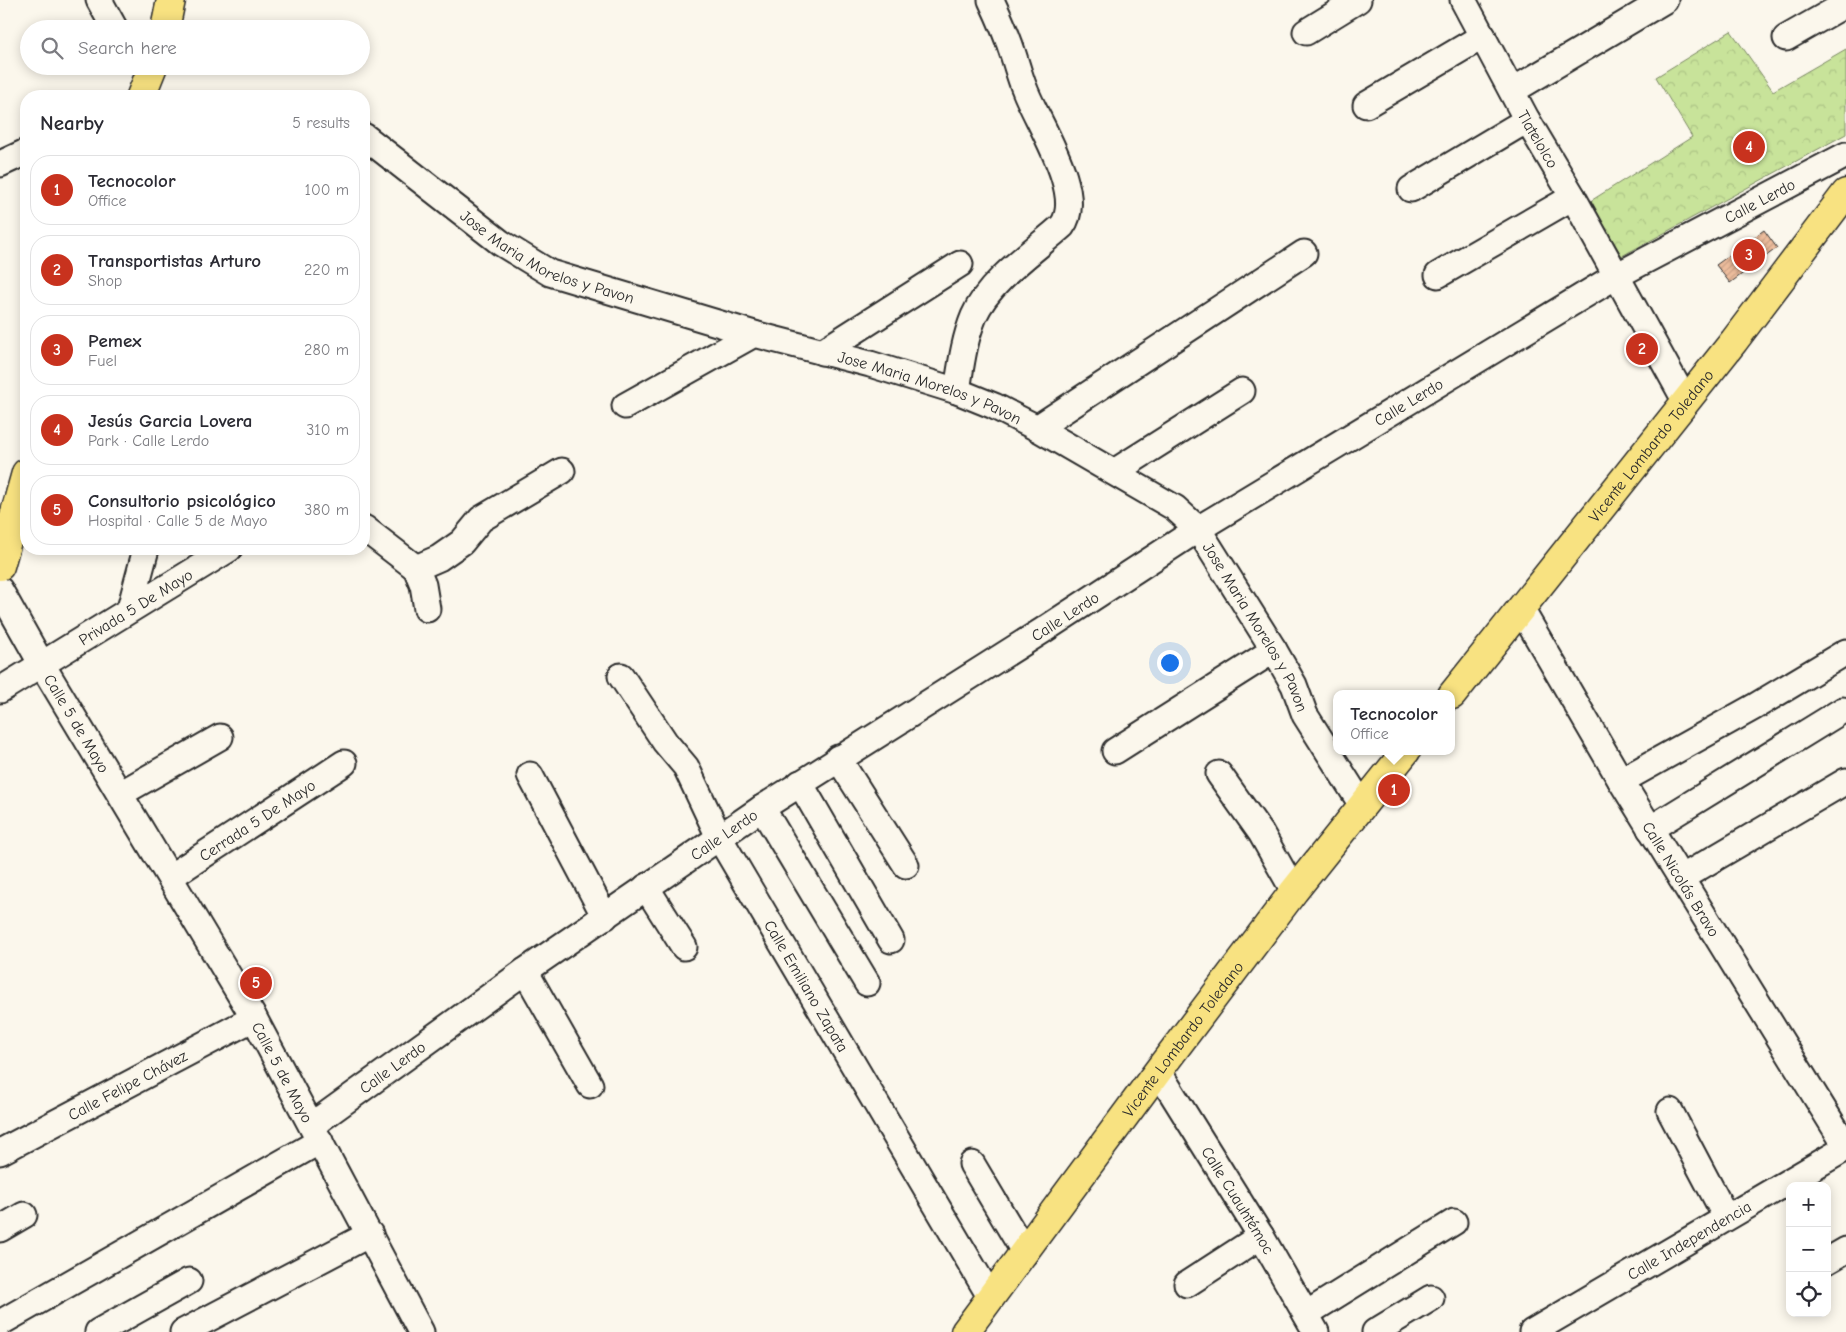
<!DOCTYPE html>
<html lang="en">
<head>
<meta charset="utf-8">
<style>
	body { margin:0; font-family:"Comic Neue",sans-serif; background:#f7f7f7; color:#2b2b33 }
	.controls { position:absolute; right:15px; bottom:15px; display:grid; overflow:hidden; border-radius:10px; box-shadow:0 2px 12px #0003 }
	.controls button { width:45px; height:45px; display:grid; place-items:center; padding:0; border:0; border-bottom:1px solid #e1e1e2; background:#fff; color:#2b2b33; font:25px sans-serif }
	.you { position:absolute; left:1169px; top:662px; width:18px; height:18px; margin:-12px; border:4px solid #fff; border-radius:50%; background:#1a73e8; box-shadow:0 0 0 8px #1a73e833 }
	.badge { display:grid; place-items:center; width:32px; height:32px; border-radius:50%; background:#c8321e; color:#fff; font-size:16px; font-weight:700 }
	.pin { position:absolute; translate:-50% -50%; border:2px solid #fff; box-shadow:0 1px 5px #0006 }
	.popup { position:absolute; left:1333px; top:690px; width:122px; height:65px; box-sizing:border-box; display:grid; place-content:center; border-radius:10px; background:#fff; filter:drop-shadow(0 1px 4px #0005); font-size:16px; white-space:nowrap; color:#7c7c81 }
	.popup b { font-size:19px; color:#2b2b33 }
	.popup::after { content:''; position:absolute; left:50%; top:100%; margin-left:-10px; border:10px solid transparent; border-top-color:#fff }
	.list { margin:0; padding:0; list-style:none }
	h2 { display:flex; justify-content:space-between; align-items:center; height:65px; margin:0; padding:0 20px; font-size:21px }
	h2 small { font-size:16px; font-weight:400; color:#7c7c81 }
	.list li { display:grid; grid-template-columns:32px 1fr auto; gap:15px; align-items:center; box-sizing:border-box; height:70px; margin:0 10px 10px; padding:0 10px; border:1px solid #e1e1e2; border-radius:20px }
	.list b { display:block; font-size:19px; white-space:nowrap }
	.list p { margin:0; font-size:16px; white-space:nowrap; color:#7c7c81 }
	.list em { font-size:16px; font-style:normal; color:#7c7c81 }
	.icon { flex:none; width:28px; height:28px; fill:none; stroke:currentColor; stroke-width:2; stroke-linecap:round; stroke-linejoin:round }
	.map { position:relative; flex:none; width:1846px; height:1332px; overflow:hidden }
	.search { position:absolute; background:#fff; box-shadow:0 2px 12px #0003; left:20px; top:20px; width:350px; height:55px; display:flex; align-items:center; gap:12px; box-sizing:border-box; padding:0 18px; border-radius:28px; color:#7c7c81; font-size:19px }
	.panel { position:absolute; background:#fff; box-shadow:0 2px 12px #0003; left:20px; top:90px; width:350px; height:465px; border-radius:20px }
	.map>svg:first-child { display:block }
</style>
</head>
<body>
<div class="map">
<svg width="1846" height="1332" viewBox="0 0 1846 1332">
	<defs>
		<pattern id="park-crowns" width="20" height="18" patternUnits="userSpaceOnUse" patternTransform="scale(1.25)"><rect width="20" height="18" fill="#c8e39a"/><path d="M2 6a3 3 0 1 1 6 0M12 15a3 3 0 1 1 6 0" fill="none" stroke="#acc385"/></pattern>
		<pattern id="building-hatch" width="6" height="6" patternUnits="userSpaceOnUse" patternTransform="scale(1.25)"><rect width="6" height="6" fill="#ecbc9c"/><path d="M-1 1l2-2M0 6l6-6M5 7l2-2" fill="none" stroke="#cba287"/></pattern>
	</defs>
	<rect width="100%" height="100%" fill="#fbf7ec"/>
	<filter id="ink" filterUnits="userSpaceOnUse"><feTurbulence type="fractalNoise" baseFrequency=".02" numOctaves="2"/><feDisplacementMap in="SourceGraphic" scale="10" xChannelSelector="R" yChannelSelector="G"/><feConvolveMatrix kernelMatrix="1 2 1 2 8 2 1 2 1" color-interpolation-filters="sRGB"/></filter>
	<g filter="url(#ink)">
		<path fill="url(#park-crowns)" stroke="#7a8762" d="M1731 31 1773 91 1846 49V134L1622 256 1589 202 1692 137 1656 77Z"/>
		<path fill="url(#building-hatch)" stroke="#2b2b2b" d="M1764 230 1777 248 1730 283 1716 265Z"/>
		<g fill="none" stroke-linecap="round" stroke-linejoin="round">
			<g stroke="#2b2b2b" stroke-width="29">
				<g id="minor">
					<path d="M99 0 115 29"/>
					<path id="s1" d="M1463 0 1527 120 1573 197 1686 402"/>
					<path d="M1306 32 1358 0"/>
					<path d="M1786 38 1846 4"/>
					<path d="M1512 91 1665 0"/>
					<path d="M1366 105 1483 36"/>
					<path id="s2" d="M364 136 501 243 550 273 754 334 870 364 957 391 994 406 1037 428 1175 508 1198 529 1274 650 1294 685 1305 715 1362 805"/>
					<path d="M0 164 26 152"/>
					<path d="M1411 189 1527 120"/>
					<path d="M1438 275 1573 197"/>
					<path d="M822 352 960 264"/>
					<path d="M957 391C961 366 964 340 974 316 989 281 1034 251 1062 226 1086 194 1037 122 1025 90 1020 78 1017 66 1013 54 1007 35 999 17 991 0"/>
					<path d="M625 406 754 334"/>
					<path d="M1037 428 1304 253"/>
					<path d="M1114 472 1242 391"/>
					<path d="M364 528 416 568 423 585 427 609"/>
					<path d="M416 568 439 558 462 542 481 519 562 471"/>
					<path id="s3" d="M0 590 41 663 254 1018 421 1332"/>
					<path d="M130 609 146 549"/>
					<path id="s4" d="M1521 609 1621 781 1846 1146"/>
					<path id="s5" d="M621 676 665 742 686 767 719 837 991 1298"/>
					<path id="s6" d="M0 690 229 549"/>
					<path d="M1115 751 1274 650"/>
					<path d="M838 758 906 865"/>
					<path d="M1219 774 1261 833 1294 891"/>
					<path d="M530 775 605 917"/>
					<path d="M1621 781 1754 707 1846 652"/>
					<path d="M800 783 891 940"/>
					<path d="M120 794 220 737"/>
					<path d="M762 808 867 983"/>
					<path d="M1650 829 1843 710"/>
					<path id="s7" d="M170 877 344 763"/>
					<path d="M1681 878 1846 781"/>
					<path d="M646 887 684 947"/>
					<path d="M525 971 590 1085"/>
					<path id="s8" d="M1158 1071 1261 1236 1316 1332"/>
					<path d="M1670 1111 1726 1217"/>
					<path id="s9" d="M312 1125 525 971 762 808 1042 631 1198 529 1616 276 1846 155"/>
					<path id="s10" d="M0 1152 254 1018"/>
					<path d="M972 1164 1025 1253"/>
					<path d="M0 1229 24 1215"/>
					<path d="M1827 1261 1846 1250"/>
					<path d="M1187 1284 1261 1236"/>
					<path d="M1306 1314 1454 1222"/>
					<path d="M0 1323 320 1141"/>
					<path d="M98 1332 189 1281"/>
					<path d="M183 1332 370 1234"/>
					<path d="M1375 1332 1431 1298"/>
					<path id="s11" d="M1532 1332 1846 1148"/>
				</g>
			</g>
			<g stroke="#2b2b2b" stroke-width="31">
				<g id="major">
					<path d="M165 29 171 0"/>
					<path d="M141 96 153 66"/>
					<path d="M0 566 26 473"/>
					<path id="s12" d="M1452 695 1734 341 1846 193"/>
					<path id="s13" d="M965 1332 1158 1071 1294 891 1406 751"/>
				</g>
			</g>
			<use href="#minor" stroke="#fbf7ec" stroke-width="25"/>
			<use href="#major" stroke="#f8e281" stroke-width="28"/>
		</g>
	</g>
	<g text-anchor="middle" stroke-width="4.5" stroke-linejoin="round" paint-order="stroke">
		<g font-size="16" fill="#2b2b2b" stroke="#fbf7ec">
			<text dy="6" stroke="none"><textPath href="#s1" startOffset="158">Tlatelolco</textPath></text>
			<text dy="6" stroke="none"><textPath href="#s9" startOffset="1719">Calle Lerdo</textPath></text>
			<text dy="6" stroke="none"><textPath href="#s2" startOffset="222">Jose Maria Morelos y Pavon</textPath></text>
			<text dy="6" stroke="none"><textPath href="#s2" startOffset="628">Jose Maria Morelos y Pavon</textPath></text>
			<text dy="6" stroke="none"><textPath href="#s9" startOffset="1314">Calle Lerdo</textPath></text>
			<text dy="6" stroke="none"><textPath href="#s12" startOffset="319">Vicente Lombardo Toledano</textPath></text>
			<text dy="6" stroke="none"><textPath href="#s6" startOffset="159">Privada 5 De Mayo</textPath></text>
			<text dy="6" stroke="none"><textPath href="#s9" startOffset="909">Calle Lerdo</textPath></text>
			<text dy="6" stroke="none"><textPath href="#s2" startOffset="1048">Jose Maria Morelos y Pavon</textPath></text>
			<text dy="6" stroke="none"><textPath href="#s3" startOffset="154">Calle 5 de Mayo</textPath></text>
			<text dy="6" stroke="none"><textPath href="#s7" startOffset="104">Cerrada 5 De Mayo</textPath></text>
			<text dy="6" stroke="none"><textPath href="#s9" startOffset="504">Calle Lerdo</textPath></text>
			<text dy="6" stroke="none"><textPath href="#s4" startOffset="314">Calle Nicolás Bravo</textPath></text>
			<text dy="6" stroke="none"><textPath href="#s5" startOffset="362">Calle Emiliano Zapata</textPath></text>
			<text dy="6" stroke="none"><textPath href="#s13" startOffset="365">Vicente Lombardo Toledano</textPath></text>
			<text dy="6" stroke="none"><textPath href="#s9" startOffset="99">Calle Lerdo</textPath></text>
			<text dy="6" stroke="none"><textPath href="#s3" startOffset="559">Calle 5 de Mayo</textPath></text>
			<text dy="6" stroke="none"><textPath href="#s10" startOffset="144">Calle Felipe Chávez</textPath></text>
			<text dy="6" stroke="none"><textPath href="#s8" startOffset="152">Calle Cuauhtémoc</textPath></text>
			<text dy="6" stroke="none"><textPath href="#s11" startOffset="182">Calle Independencia</textPath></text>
		</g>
	</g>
</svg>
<div class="controls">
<button>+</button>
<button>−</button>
<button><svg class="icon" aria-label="locate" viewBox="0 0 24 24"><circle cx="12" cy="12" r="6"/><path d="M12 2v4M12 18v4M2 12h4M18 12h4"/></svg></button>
</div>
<div class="you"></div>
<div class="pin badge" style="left:1394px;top:790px">1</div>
<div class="popup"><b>Tecnocolor</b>Office</div>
<div class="pin badge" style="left:1642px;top:349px">2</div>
<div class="pin badge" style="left:1749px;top:255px">3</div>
<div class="pin badge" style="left:1749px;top:147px">4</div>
<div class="pin badge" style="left:256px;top:983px">5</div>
<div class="search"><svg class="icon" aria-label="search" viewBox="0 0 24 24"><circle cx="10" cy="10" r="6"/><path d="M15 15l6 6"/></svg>Search here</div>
<section class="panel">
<h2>Nearby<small>5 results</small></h2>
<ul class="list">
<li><span class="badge">1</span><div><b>Tecnocolor</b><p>Office</p></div><em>100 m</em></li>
<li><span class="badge">2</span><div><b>Transportistas Arturo</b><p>Shop</p></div><em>220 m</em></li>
<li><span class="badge">3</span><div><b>Pemex</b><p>Fuel</p></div><em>280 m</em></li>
<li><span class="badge">4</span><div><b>Jesús Garcia Lovera</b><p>Park · Calle Lerdo</p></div><em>310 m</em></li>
<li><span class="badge">5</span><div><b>Consultorio psicológico</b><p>Hospital · Calle 5 de Mayo</p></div><em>380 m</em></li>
</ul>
</section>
</div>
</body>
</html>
